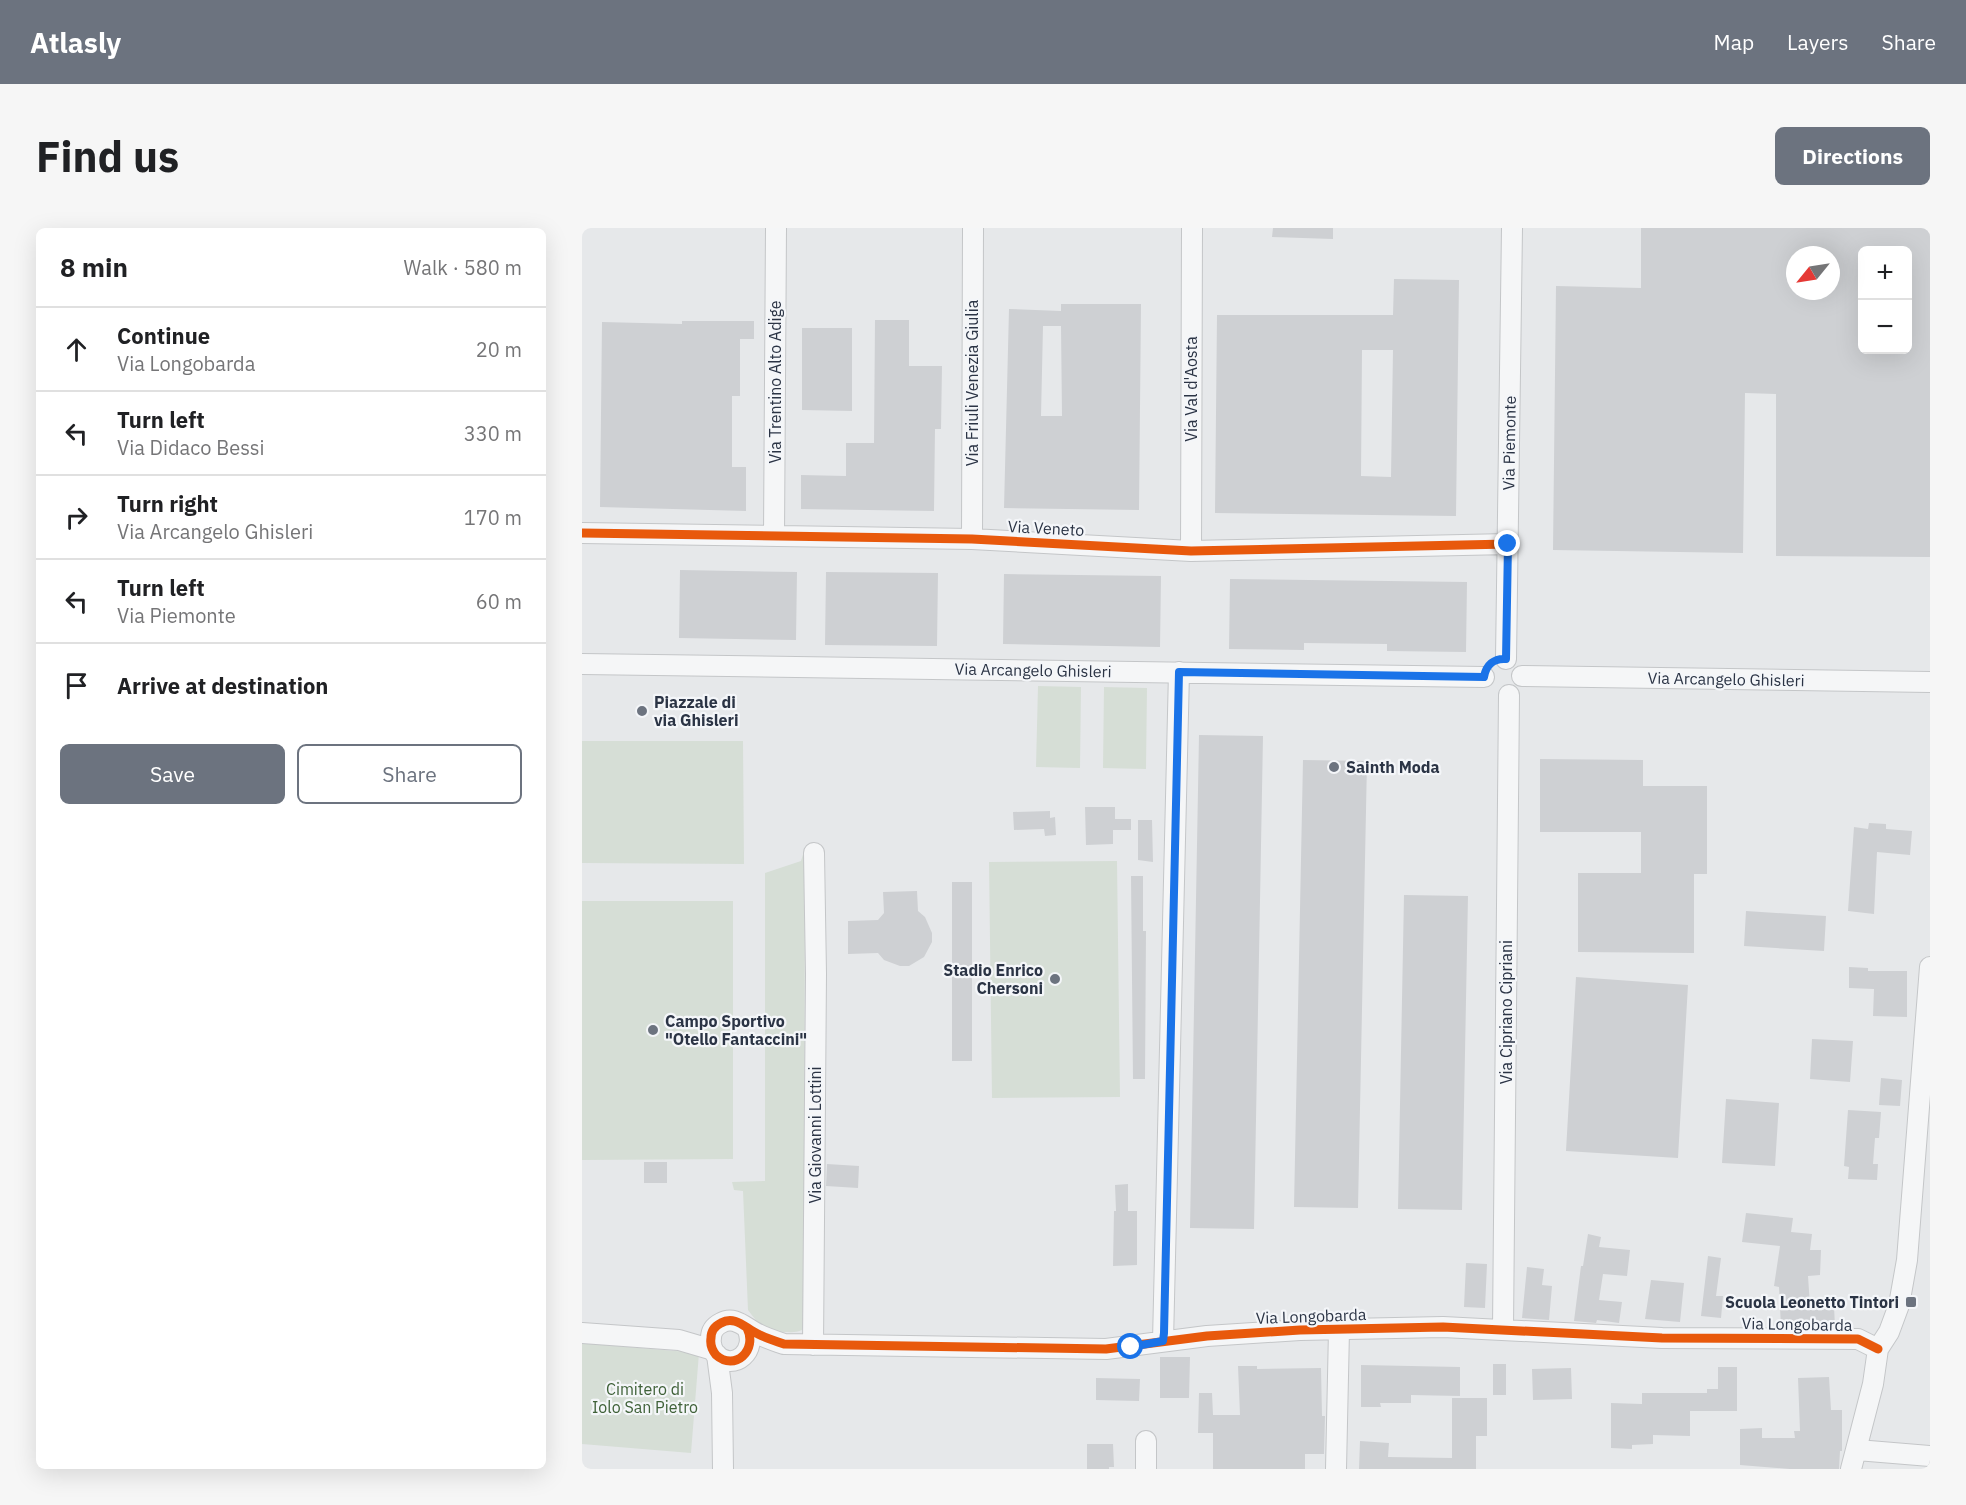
<!DOCTYPE html>
<html lang="en">
<head>
<meta charset="utf-8">
<style>
	body { margin:0; font-family:"IBM Plex Sans",sans-serif; background:#f6f6f6; color:#202124 }
	.controls { position:absolute; right:18px; top:18px; display:grid; overflow:hidden; border-radius:9px; box-shadow:0 6px 24px #0002 }
	.controls button { width:54px; height:54px; display:grid; place-items:center; padding:0; border:0; border-bottom:2px solid #e0e0e0; background:#fff; color:#202124; font:30px sans-serif }
	.compass { position:absolute; left:1204px; top:18px; width:54px; height:54px; border-radius:50%; background:#fff; box-shadow:0 6px 24px #0002; rotate:240deg }
	.stop { position:absolute; width:18px; height:18px; margin:-14px; border:4px solid #1a73e8; border-radius:50%; background:#fff }
	.stop.end { background:#1a73e8; border-color:#fff; box-shadow:0 2px 6px #0008 }
	.list { margin:0; padding:0; list-style:none }
	h2 { display:flex; justify-content:space-between; align-items:center; height:78px; margin:0; padding:0 24px; font-size:26px }
	h2 small { font-size:20px; font-weight:400; color:#757577 }
	.list li { display:grid; grid-template-columns:39px 1fr auto; gap:18px; align-items:center; box-sizing:border-box; height:84px; padding:0 24px; border-top:2px solid #e0e0e0 }
	.list b { display:block; font-size:22px; white-space:nowrap }
	.list p { margin:0; font-size:20px; white-space:nowrap; color:#757577 }
	.list em { font-size:20px; font-style:normal; color:#757577 }
	.actions { display:flex; gap:12px; padding:18px 24px }
	.actions a { flex:1; padding:14px 0; border:2px solid #6c737f; border-radius:9px; text-align:center; font-size:21px; color:#6c737f }
	.actions .main { background:#6c737f; color:#fff }
	.icon { flex:none; width:33px; height:33px; fill:none; stroke:currentColor; stroke-width:2; stroke-linecap:round; stroke-linejoin:round }
	.map { position:relative; flex:none; width:1348px; height:1241px; overflow:hidden; border-radius:9px }
	header { display:flex; align-items:center; gap:36px; box-sizing:border-box; height:84px; padding:0 30px; background:#6c737f; color:#fff }
	header strong { font-size:28px }
	nav { display:flex; gap:33px; margin-inline-start:auto; font-size:21px }
	.intro { display:flex; align-items:center; justify-content:space-between; box-sizing:border-box; height:144px; padding:0 36px }
	h1 { margin:0; font-size:42px }
	.button { padding:15px 27px; border-radius:9px; background:#6c737f; color:#fff; font-size:21px; font-weight:700 }
	main { display:flex; gap:36px; padding:0 36px }
	aside { flex:1; background:#fff; border-radius:9px; box-shadow:0 6px 24px #0002 }
	.map>svg:first-child { display:block }
</style>
</head>
<body>
<header>
<strong>Atlasly</strong>
<nav><a>Map</a><a>Layers</a><a>Share</a></nav>
</header>
<div class="intro"><h1>Find us</h1><a class="button">Directions</a></div>
<main>
<aside>
<h2>8 min<small>Walk · 580 m</small></h2>
<ul class="list">
<li><svg class="icon" aria-label="ahead" viewBox="0 0 24 24"><path d="M12 20V5M6 11l6-6 6 6"/></svg><div><b>Continue</b><p>Via Longobarda</p></div><em>20 m</em></li>
<li><svg class="icon" aria-label="left" viewBox="0 0 24 24"><path d="M17 20v-9H6M10 6l-5 5 5 5"/></svg><div><b>Turn left</b><p>Via Didaco Bessi</p></div><em>330 m</em></li>
<li><svg class="icon" aria-label="right" viewBox="0 0 24 24"><path d="M7 20v-9h11M14 6l5 5-5 5"/></svg><div><b>Turn right</b><p>Via Arcangelo Ghisleri</p></div><em>170 m</em></li>
<li><svg class="icon" aria-label="left" viewBox="0 0 24 24"><path d="M17 20v-9H6M10 6l-5 5 5 5"/></svg><div><b>Turn left</b><p>Via Piemonte</p></div><em>60 m</em></li>
<li><svg class="icon" aria-label="arrive" viewBox="0 0 24 24"><path d="M6 21V4h12l-3 4 3 4H6"/></svg><div><b>Arrive at destination</b></div></li>
</ul>
<div class="actions"><a class="main">Save</a><a>Share</a></div>
</aside>
<div class="map">
<svg width="1348" height="1241" viewBox="0 0 1348 1241">
	<rect width="100%" height="100%" fill="#e6e8ea"/>
	<path fill="#d6ded6" d="M456 458 499 459 498 540 454 539Z
		M522 459 565 460 564 541 521 540Z
		M0 513H161L162 636 0 635Z
		M223 620 222 1098 220 1102C214 1105 208 1104 201 1104 183 1103 176 1096 166 1082L161 963 152 962 150 954 183 953V645L219 633Z
		M535 633 538 869 410 870 407 634Z
		M0 673H151V931L0 932Z
		M0 1115 117 1125 109 1225 0 1216Z"/>
	<path fill="#ced0d3" fill-rule="evenodd" d="M691 0H751V11L690 9Z
		M1059 0H1348V329L1194 328V166L1163 165 1161 325 971 322 974 58 1059 60ZM1281 22H1326V122H1281ZM1213 27H1249V63H1213Z
		M812 51 877 52 874 288 633 285 635 87H811ZM780 122H811L809 249 779 248Z
		M479 76H559L557 282 422 280 427 81 479 83ZM461 98H479L480 188H459Z
		M293 92H327V138H360L359 201H353L352 283 219 281V247L264 248V215H292Z
		M100 93H172V111H158V168H150V239H164V283L18 279 20 94 100 96Z
		M220 100H270V183L220 182Z
		M98 342 215 344 214 412 97 410Z
		M244 344 356 345 355 418 243 417Z
		M422 346 579 348 578 419 421 416Z
		M648 351 885 354 884 424 805 423V416L722 415V422L647 421Z
		M617 507 681 508 672 1001 608 1000Z
		M958 531 1061 532V558H1125V646H1112V725L996 724V645H1059V604H958Z
		M721 532 785 533 776 980 712 979Z
		M503 579H533V591H549V602H531V616L504 617Z
		M468 583V590L473 589 474 607 463 608 462 601 432 602 431 584Z
		M556 592H570L571 634 556 632Z
		M1287 595 1304 596V601L1330 603 1328 627 1295 624 1292 686 1266 683 1272 599 1286 601Z
		M549 648H561V703H564L563 851H551Z
		M370 654H390V833H370Z
		M335 663 336 683 343 689 350 705V714L342 729 327 738H318L302 732 296 725 266 726V693L296 692 302 685 301 664Z
		M822 667 886 668 880 982 816 981Z
		M1164 683 1244 688 1242 723 1162 718Z
		M1267 739 1286 740V743H1325V789L1291 788 1292 761 1267 760Z
		M994 749 1106 757 1096 930 984 923Z
		M1230 811 1271 813 1268 854 1228 851Z
		M1299 850 1320 852 1318 878 1297 877Z
		M1144 871 1197 875 1193 938 1140 935Z
		M1266 882 1299 884 1297 910H1293L1291 936H1296L1295 952 1266 951 1267 939 1262 938Z
		M62 934H85V955H62Z
		M245 936 277 938 276 960 244 958Z
		M546 956V983H555V1037L531 1038 532 983H534L533 957Z
		M1164 985 1211 990 1209 1004 1230 1006 1228 1022H1239L1238 1047 1226 1048 1228 1078H1252L1253 1099H1199L1197 1059 1192 1058 1198 1018 1160 1014Z
		M1006 1006 1019 1009 1017 1019 1048 1022 1045 1048 1021 1046 1017 1072 1040 1074 1037 1095 1015 1092 1014 1095 992 1093 999 1038H1001Z
		M1126 1028 1139 1030 1134 1068H1141L1139 1090 1119 1088Z
		M884 1035 905 1036 903 1080 882 1079Z
		M945 1039 962 1041 960 1057 970 1058 967 1092 940 1090Z
		M1069 1052 1102 1055 1098 1094 1063 1091Z
		M578 1129H608L607 1170H578Z
		M911 1136H924V1167H911Z
		M779 1137 878 1139V1168L829 1167V1175H798L799 1179H779Z
		M656 1138H675V1141L739 1140 740 1188H743L742 1226H723V1241H631V1205H616L617 1165H630L631 1187H658Z
		M1136 1139H1155V1183H1108V1208L1071 1207V1216L1050 1217V1221L1029 1220V1175L1060 1176V1165H1125V1161H1136Z
		M989 1140 990 1171 951 1172 950 1141Z
		M1247 1149 1249 1182H1260V1223H1258L1257 1241H1208L1158 1237V1201L1180 1200V1210H1213L1212 1203H1218L1216 1150Z
		M514 1150 558 1151 557 1173 514 1172Z
		M870 1170H905V1208H894V1241H777L778 1213 807 1215 806 1229 870 1230Z
		M505 1216H531L532 1239H527V1241H505Z"/>
	<g fill="none" stroke-linecap="round" stroke-linejoin="round">
		<g stroke="#c4c6c8" stroke-width="22">
			<path id="minor" d="M0 305 390 311 609 323 926 316
				M192 307 194 0
				M390 311 391 0
				M609 323 610 0
				M924 431 930 0
				M0 436 902 449
				M940 448 1348 454
				M165 1100C176 1122 153 1144 134 1127 130 1122 128 1116 129 1110 129 1103 133 1098 139 1095 153 1087 163 1100 176 1106 184 1110 193 1113 202 1116L524 1121 625 1108 718 1102 861 1099 1080 1110 1276 1111 1296 1121
				M921 1100 927 467
				M0 1105 97 1112 131 1122
				M581 1113 597 444
				M231 1117 234 746 232 625
				M135 1127 140 1165 141 1241
				M564 1213V1241
				M1275 1222 1348 1228
				M754 1241 757 1102
				M1269 1241 1291 1156 1296 1121 1307 1104 1317 1077 1325 1032 1348 739"/>
		</g>
		<use href="#minor" stroke="#f5f6f7" stroke-width="20"/>
		<g stroke="#f4f6f9" stroke-width="13">
			<path id="cycleway" d="M0 305 390 311 609 323 926 316
				M165 1100C176 1122 153 1144 134 1127 130 1122 128 1116 129 1110 129 1103 133 1098 139 1095 153 1087 163 1100 176 1106 184 1110 193 1113 202 1116L524 1121 625 1108 718 1102 861 1099 1080 1110 1276 1111 1296 1121"/>
		</g>
		<use href="#cycleway" stroke="#e8590c" stroke-width="9"/>
	</g>
	<g fill="none" stroke-linecap="round" stroke-linejoin="round">
		<path stroke="#1a73e8" stroke-width="8" d="M549 1119 581 1113 582 1105 597 444 902 449C904 437 912 430 924 431L926 316"/>
	</g>
	<g fill="#6c737f" stroke="#f4f6f9" stroke-width="2">
		<circle cx="60" cy="483" r="6"/>
		<circle cx="752" cy="539" r="6"/>
		<circle cx="473" cy="751" r="6"/>
		<circle cx="71" cy="802" r="6"/>
		<rect x="1323" y="1068" width="12" height="12" rx="3"/>
	</g>
	<g text-anchor="middle" stroke-width="4.5" stroke-linejoin="round" paint-order="stroke">
		<g font-size="16" fill="#2b3445" stroke="#f4f6f9">
			<text transform="translate(193 154) rotate(-90)" y="6">Via Trentino Alto Adige</text>
			<text transform="translate(390 155) rotate(-90)" y="6">Via Friuli Venezia Giulia</text>
			<text transform="translate(609 161) rotate(-90)" y="6">Via Val d'Aosta</text>
			<text transform="translate(927 215) rotate(-89)" y="6">Via Piemonte</text>
			<text transform="translate(464 300) rotate(3)" y="6">Via Veneto</text>
			<text transform="translate(451 442) rotate(1)" y="6">Via Arcangelo Ghisleri</text>
			<text transform="translate(1144 451) rotate(1)" y="6">Via Arcangelo Ghisleri</text>
			<text transform="translate(924 784) rotate(-90)" y="6">Via Cipriano Cipriani</text>
			<text transform="translate(233 907) rotate(-90)" y="6">Via Giovanni Lottini</text>
			<text transform="translate(729 1088) rotate(-2)" y="6">Via Longobarda</text>
			<text transform="translate(1215 1096) rotate(1)" y="6">Via Longobarda</text>
		</g>
		<g font-size="16" font-weight="bold" fill="#2b3445" stroke="#f4f6f9" text-anchor="start">
			<text x="72" y="480">Piazzale di<tspan x="72" dy="18">via Ghisleri</tspan></text>
			<text x="764" y="545">Sainth Moda</text>
			<text x="461" y="748" text-anchor="end">Stadio Enrico<tspan x="461" dy="18">Chersoni</tspan></text>
			<text x="83" y="799">Campo Sportivo<tspan x="83" dy="18">"Otello Fantaccini"</tspan></text>
			<text x="1317" y="1080" text-anchor="end">Scuola Leonetto Tintori</text>
		</g>
		<g font-size="16" fill="#3f6138" stroke="#f4f6f9">
			<text x="63" y="1167">Cimitero di<tspan x="63" dy="18">Iolo San Pietro</tspan></text>
		</g>
	</g>
</svg>
<div class="controls">
<button>+</button>
<button>−</button>
</div>
<svg class="compass" viewBox="-18 -18 36 36"><path d="M0-13l5 13h-10z" fill="#e53935"/><path d="M0 13l5-13h-10z" fill="#757577"/></svg>
<div class="stop" style="left:549px;top:1119px"></div>
<div class="stop end" style="left:926px;top:316px"></div>
</div>
</main>
</body>
</html>
